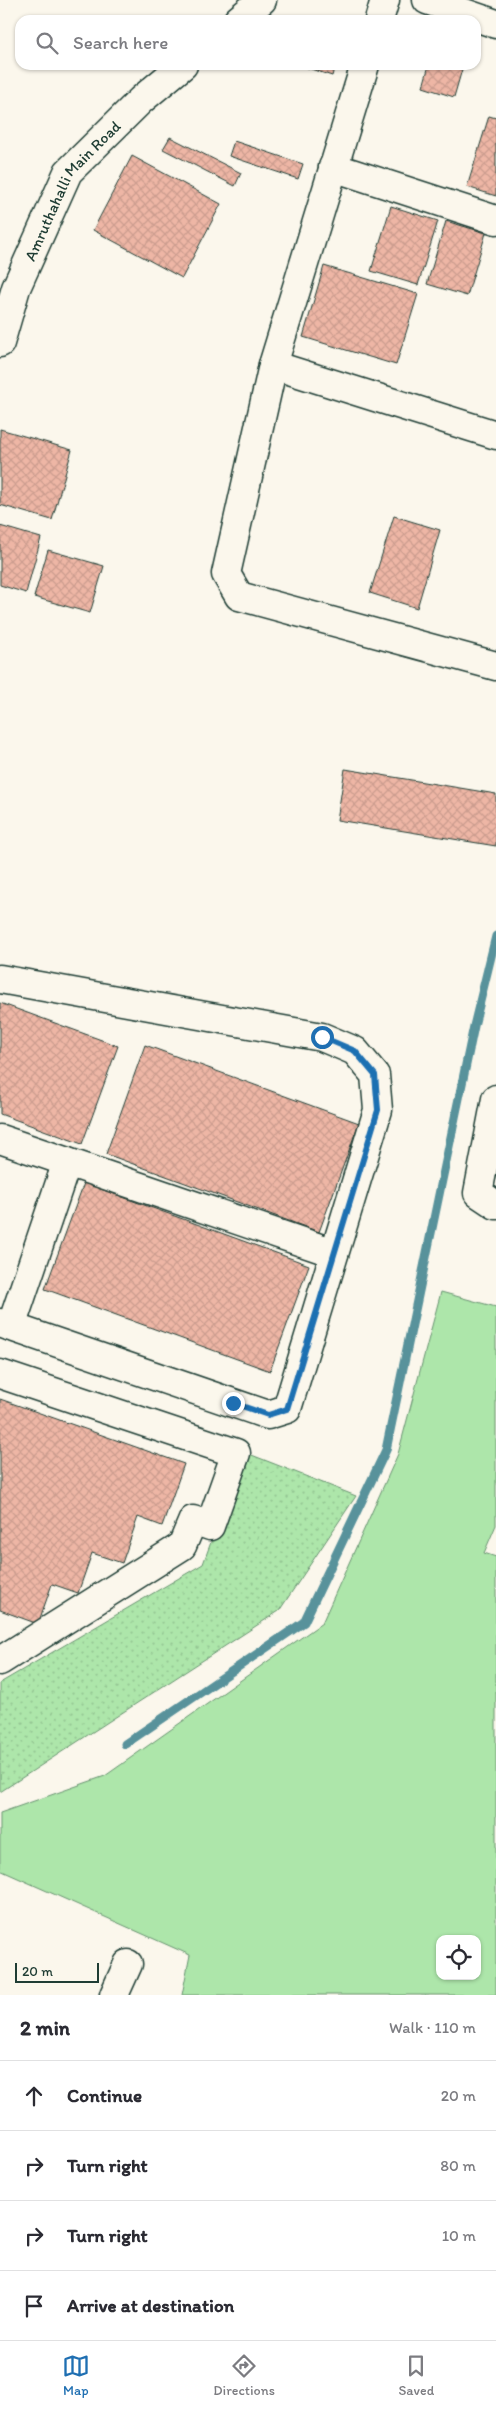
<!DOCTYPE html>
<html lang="en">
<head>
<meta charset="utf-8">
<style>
	body { margin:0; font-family:Itim,sans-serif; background:#f2f2f3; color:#2b2b33 }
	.controls { position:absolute; right:15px; bottom:15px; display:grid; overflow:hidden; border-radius:10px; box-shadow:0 1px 4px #0004 }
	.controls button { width:45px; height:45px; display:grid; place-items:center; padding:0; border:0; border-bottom:1px solid #e1e1e2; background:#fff; color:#2b2b33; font:25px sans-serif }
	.scale { position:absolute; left:15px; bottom:12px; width:84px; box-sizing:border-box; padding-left:5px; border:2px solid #1f3d34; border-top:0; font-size:14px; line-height:18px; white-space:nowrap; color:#1f3d34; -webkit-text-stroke:4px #fbf7ec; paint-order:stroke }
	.stop { position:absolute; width:15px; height:15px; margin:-11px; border:4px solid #1f6fb2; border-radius:50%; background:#fff }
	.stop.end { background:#1f6fb2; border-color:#fff; box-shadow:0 1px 5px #0008 }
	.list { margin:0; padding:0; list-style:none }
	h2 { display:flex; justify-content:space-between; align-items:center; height:65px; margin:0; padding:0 20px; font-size:21px }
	h2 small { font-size:16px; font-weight:400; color:#7c7c81 }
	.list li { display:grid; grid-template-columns:32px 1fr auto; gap:15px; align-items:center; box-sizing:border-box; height:70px; padding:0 20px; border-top:1px solid #e1e1e2 }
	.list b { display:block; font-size:19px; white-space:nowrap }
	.list em { font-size:16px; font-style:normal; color:#7c7c81 }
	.icon { flex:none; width:28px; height:28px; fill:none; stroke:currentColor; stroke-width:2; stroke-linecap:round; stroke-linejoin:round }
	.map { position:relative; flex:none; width:496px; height:1995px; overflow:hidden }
	.search { position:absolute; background:#fff; box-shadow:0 1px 4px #0004; left:15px; right:15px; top:15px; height:55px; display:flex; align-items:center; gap:12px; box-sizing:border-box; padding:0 18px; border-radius:15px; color:#7c7c81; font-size:19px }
	.sheet { height:345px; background:#fff }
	nav { display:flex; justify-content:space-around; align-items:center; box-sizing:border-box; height:70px; border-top:1px solid #e1e1e2; background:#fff; font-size:14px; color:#7c7c81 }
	nav a { display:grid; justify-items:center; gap:2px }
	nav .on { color:#1f6fb2 }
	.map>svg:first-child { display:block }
</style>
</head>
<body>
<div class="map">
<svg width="496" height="1995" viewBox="0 0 496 1995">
	<defs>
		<pattern id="park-dots" width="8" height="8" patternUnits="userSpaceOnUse" patternTransform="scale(1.25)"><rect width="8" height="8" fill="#ade6aa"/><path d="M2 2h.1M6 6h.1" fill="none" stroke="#94c693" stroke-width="1.8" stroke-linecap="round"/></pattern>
		<pattern id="building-cross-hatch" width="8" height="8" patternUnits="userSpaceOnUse" patternTransform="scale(1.25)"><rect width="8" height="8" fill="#eeb6a5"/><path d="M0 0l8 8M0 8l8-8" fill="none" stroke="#cc9d8f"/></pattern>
	</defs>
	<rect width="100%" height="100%" fill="#fbf7ec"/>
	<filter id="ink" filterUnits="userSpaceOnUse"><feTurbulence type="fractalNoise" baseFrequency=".02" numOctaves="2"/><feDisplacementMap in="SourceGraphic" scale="10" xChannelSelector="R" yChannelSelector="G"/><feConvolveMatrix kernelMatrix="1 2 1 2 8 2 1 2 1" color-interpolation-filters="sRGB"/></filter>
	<g filter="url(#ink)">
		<path fill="#ade6aa" stroke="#66926f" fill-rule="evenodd" d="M441 1292 496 1307V1525L484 1553 496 1557V1995H182L190 1955 0 1870V1813L105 1776 322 1623 398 1454ZM440 1939H477V1976H440Z"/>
		<path fill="url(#park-dots)" stroke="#66926f" d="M244 1452 356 1496 279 1611 0 1792V1683L203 1564Z"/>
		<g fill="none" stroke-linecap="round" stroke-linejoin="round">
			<path stroke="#59929b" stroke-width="9" d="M125 1744 304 1622 386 1450 474 1026 496 936"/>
		</g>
		<path fill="url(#building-cross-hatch)" stroke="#1f3d34" d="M299 65H335L332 76Z
			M429 65 463 66 454 97 423 87Z
			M489 116 496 118V196L467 187Z
			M170 137 241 173 235 186 163 149Z
			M234 141 303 164 298 179 229 156Z
			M132 156 221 204 182 278 93 230Z
			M391 206 438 221 418 285 371 271Z
			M446 221 486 233 467 296 427 284Z
			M324 266 418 294 396 365 303 337Z
			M0 429 72 450 52 520 0 505Z
			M394 516 440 530 417 608 370 593Z
			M0 526 41 538 26 593 0 585Z
			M48 550 104 566 90 613 34 597Z
			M345 769 496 794V846L337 820Z
			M0 1003 118 1046 82 1144 0 1114Z
			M145 1045 359 1123 319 1232 106 1154Z
			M84 1183 309 1265 270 1371 45 1289Z
			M0 1399 184 1464 162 1526 138 1517 122 1563 92 1553 78 1593 52 1584 38 1624 0 1610Z"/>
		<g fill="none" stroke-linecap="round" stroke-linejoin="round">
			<g stroke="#1f3d34" stroke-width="31">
				<g id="minor">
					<path d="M427 0 496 24"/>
					<path d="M238 20 262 0"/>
					<path d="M379 20 385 0"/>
					<path d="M365 65 273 365 226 574 239 596 496 666"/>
					<path d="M333 167 496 220"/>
					<path id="s1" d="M0 343 16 288 68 172 141 100 183 65"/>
					<path d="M273 365 496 435"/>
					<path d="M0 979 322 1037 355 1051 375 1075 378 1110 287 1409 268 1415 0 1323"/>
					<path d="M496 1099 478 1193 496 1205"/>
					<path d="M0 1139 334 1253"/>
					<path d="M11 1327 67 1162"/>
					<path d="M0 1374 236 1453 210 1526 193 1520 182 1546 0 1661"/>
					<path d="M114 1995 128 1964"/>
				</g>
			</g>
			<use href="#minor" stroke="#fbf7ec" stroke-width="28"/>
		</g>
	</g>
	<g fill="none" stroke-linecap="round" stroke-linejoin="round" filter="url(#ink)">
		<path stroke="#1f6fb2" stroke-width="6" d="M233 1403 268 1415 287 1409 378 1110 375 1075 355 1051 322 1037"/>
	</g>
	<g text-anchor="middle" stroke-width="5" stroke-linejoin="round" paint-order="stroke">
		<g font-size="16" fill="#1f3d34" stroke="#fbf7ec">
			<text dy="6" stroke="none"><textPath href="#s1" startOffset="171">Amruthahalli Main Road</textPath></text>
		</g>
	</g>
</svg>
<div class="controls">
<button><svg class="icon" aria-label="locate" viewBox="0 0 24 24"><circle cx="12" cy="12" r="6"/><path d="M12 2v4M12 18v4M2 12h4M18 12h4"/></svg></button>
</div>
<div class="scale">20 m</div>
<div class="stop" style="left:322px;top:1037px"></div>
<div class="stop end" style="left:233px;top:1403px"></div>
<div class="search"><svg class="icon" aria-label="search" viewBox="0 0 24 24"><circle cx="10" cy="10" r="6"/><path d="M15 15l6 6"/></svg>Search here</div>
</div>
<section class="sheet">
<h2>2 min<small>Walk · 110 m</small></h2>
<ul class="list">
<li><svg class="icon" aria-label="ahead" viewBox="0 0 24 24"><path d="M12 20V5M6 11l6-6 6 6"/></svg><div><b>Continue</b></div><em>20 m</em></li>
<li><svg class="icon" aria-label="right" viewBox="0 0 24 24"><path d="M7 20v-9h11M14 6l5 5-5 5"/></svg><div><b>Turn right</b></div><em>80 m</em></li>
<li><svg class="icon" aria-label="right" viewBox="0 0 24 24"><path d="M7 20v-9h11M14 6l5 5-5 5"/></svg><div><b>Turn right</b></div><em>10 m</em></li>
<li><svg class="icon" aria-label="arrive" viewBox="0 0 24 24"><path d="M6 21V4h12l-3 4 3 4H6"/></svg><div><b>Arrive at destination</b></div></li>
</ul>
</section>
<nav>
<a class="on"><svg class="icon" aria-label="map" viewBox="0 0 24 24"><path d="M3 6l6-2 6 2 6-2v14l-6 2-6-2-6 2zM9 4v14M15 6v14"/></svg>Map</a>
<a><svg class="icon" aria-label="directions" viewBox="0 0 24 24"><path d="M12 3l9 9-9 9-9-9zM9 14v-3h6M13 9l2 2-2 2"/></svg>Directions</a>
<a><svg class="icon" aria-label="saved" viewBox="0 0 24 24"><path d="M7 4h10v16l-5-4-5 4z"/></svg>Saved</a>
</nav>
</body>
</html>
